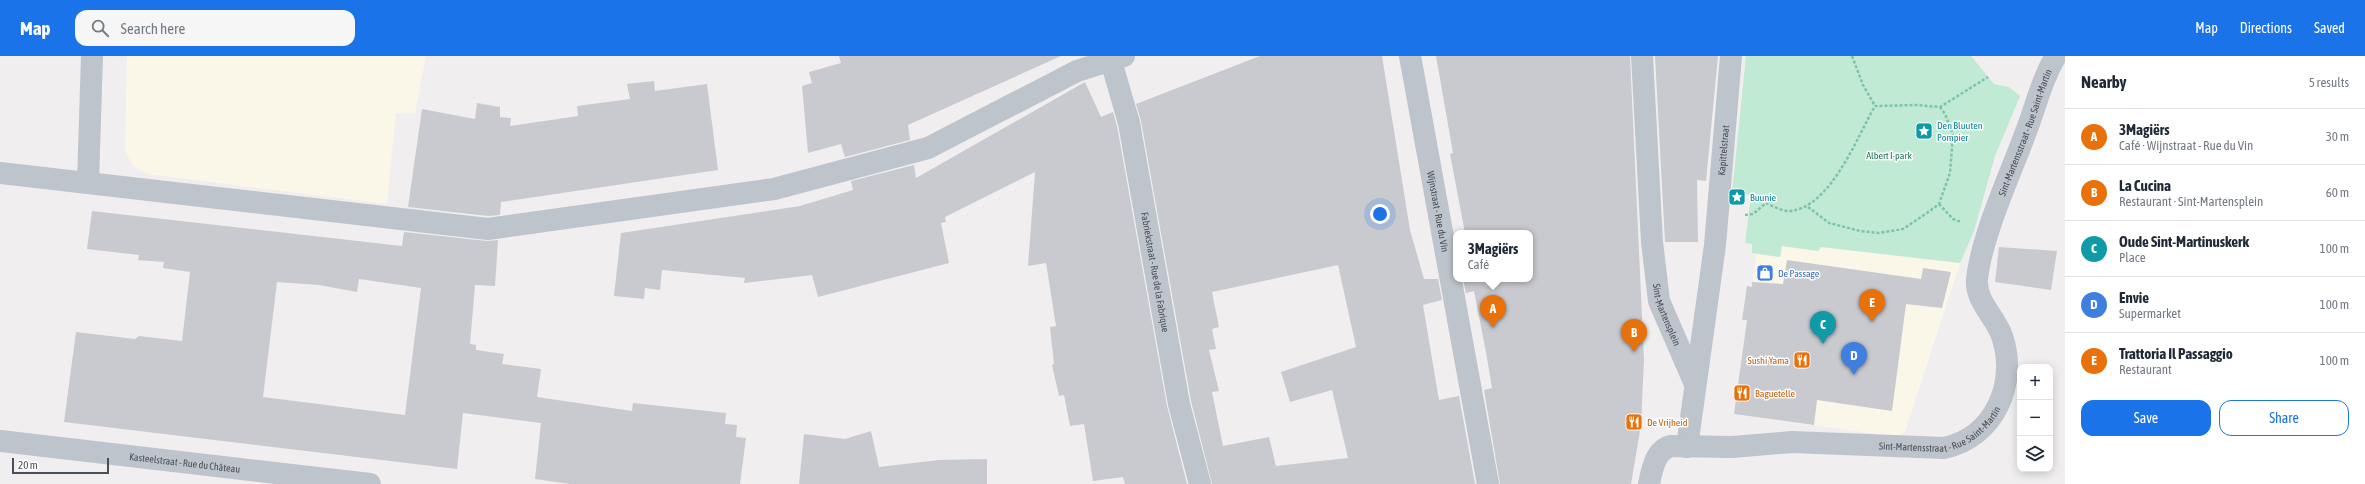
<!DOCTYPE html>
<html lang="en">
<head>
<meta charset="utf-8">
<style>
	body { margin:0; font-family:"Asap Condensed",sans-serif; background:#f6f6f7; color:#1f2937 }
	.controls { position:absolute; right:12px; bottom:12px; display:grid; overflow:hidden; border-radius:8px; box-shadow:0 2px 10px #0003 }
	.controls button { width:36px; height:36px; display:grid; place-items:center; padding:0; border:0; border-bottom:1px solid #e0e1e3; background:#fff; color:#1f2937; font:20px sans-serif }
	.scale { position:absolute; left:12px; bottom:10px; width:97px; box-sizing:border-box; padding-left:4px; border:2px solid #484f59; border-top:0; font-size:11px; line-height:14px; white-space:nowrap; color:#484f59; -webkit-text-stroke:3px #fff; paint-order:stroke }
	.you { position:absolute; left:1380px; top:158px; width:14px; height:14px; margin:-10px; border:3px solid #fff; border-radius:50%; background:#1a73e8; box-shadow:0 0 0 6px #1a73e833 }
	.badge { display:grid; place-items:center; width:26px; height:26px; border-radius:50%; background:#1a73e8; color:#fff; font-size:13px; font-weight:700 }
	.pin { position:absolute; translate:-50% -33px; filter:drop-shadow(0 1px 2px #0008) }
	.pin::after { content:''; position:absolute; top:21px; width:14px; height:12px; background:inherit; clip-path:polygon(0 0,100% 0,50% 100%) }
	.popup { position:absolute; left:1453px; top:174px; width:80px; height:52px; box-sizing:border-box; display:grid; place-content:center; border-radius:8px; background:#fff; filter:drop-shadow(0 1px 3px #0005); font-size:13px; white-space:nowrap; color:#747a83 }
	.popup b { font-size:15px; color:#1f2937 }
	.popup::after { content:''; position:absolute; left:50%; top:100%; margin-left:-8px; border:8px solid transparent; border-top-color:#fff }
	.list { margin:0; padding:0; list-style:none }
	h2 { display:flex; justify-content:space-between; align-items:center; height:52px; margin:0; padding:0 16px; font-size:17px }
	h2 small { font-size:13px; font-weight:400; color:#747a83 }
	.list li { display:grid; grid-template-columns:26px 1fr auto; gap:12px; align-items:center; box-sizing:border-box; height:56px; padding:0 16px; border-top:1px solid #e0e1e3 }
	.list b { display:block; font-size:15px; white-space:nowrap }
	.list p { margin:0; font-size:13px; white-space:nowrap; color:#747a83 }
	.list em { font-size:13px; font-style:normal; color:#747a83 }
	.actions { display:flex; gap:8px; padding:12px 16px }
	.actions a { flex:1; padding:9px 0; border:1px solid #1a73e8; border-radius:12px; text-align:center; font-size:14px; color:#1a73e8 }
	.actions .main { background:#1a73e8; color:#fff }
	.icon { flex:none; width:22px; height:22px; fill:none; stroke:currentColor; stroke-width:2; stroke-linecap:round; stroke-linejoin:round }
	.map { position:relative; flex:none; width:2065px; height:428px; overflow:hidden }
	header { display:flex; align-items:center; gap:24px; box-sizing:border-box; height:56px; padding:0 20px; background:#1a73e8; color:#fff }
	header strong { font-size:19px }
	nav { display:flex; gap:22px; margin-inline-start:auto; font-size:14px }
	.search { width:280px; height:36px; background:#f6f6f7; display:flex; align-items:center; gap:10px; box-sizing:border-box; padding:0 14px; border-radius:12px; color:#747a83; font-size:15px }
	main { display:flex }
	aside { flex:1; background:#fff }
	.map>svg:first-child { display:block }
</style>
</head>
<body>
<header>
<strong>Map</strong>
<div class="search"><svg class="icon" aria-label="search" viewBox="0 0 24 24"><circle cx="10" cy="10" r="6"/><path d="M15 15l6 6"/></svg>Search here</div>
<nav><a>Map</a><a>Directions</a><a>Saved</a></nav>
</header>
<main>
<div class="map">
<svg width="2065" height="428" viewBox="0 0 2065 428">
	<rect width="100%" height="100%" fill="#f0eeee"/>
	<path fill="#faf6e8" d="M127 0H426L415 58 396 57 387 148 147 118 133 110 125 95Z
		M1782 190 1817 195 1820 190 1960 207 1905 376 1894 383 1876 378 1740 359 1735 352 1747 265 1742 264 1747 230 1752 231 1756 198 1780 201Z"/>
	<path fill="#c0ead4" d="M1746 0H1971L1994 28 2009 31 2020 40 1995 100 1974 175 1960 207 1821 191 1818 195 1782 190 1780 201 1752 197V188L1745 187 1751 139 1732 137Z"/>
	<path fill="#c9cad0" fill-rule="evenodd" d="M839 0H1061L908 69 910 84 845 101 841 88 808 97 802 30 812 27 809 16 841 7Z
		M1260 0H1382L1410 174 1424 223H1438L1442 244 1423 249 1439 344 1459 340 1475 428H1212L1191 345 1141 65 1136 48ZM1338 209 1356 291 1281 316 1290 346 1332 334 1348 402 1276 410 1269 381 1223 390 1212 336 1219 335 1209 294 1216 293 1212 273 1219 271 1212 236Z
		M1436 0H1630L1644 304 1641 369 1631 428H1500L1484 334 1492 332 1486 296 1474 235 1466 237 1463 223H1530V177H1465L1450 98 1453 97Z
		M1655 0H1718L1706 125 1697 124 1698 186H1665Z
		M654 25 655 35 707 28 718 114 501 146 500 159 488 160 408 151 422 53 475 63 477 47 500 51V61L511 62 510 70 578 60 577 50 630 43 627 28Z
		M1085 26 1101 61 1113 56 1117 70 1167 350 1187 428H1125L1123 421 1093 425 1084 368 1070 370 1064 339 1059 340 1052 309 1054 308 1050 271 1056 270 1046 207 1028 210 1035 116 945 161 946 166 941 167 949 207 818 241 812 219 744 227 745 222 662 214 660 234 645 232 644 243 614 240 621 177 800 150 853 134 851 125 914 109 916 122Z
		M92 155 402 190 404 176 487 185 498 184 495 230 475 229 470 288 476 289V294L504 298 502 308 541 313 537 341 632 355 633 347 726 357 725 368 737 369 736 381 746 382 740 428H570L535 423 541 367 463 357 457 413 64 366 76 276 135 283 139 280 182 285 190 216 163 212 164 206 138 204 139 199 87 193ZM359 223 421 232 405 359 263 341 277 226 319 229 357 236Z
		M1999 191 2057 195 2051 234 1995 226Z
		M1787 204 1921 223 1923 212 1951 216 1942 252 1906 248 1892 355 1817 344 1814 369 1734 358 1747 264H1742L1747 230 1752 231V226L1783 228Z
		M871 375 879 411 939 404 987 403V428H799L804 378 845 383Z"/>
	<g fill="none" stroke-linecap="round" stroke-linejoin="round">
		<path stroke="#7cc4a7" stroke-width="2.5" stroke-dasharray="3 2" stroke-linecap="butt" d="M1852 0 1863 29 1875 50
			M1939 148 1953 163 1961 166
			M1808 151 1829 167 1860 175 1879 177 1903 173 1927 157 1939 148 1950 117 1953 79 1945 58 1940 51
			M1745 159 1753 158 1766 147C1772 150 1782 155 1789 155 1830 153 1857 81 1875 50L1915 49 1940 51 1988 21"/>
		<g stroke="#bec4cb" stroke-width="22">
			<path id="s1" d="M1410 0 1488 428"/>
			<path id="s2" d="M1642 0 1652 186 1659 245 1695 328"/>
			<path id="s3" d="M1111 5 1129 67 1179 348 1200 428"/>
			<path d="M0 117 488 173 774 133 928 92 1077 15 1124 0"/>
			<path d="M88 127 92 0"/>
			<path id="s4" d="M0 385 370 428"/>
			<path id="s5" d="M1687 391 1715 189 1731 0"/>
			<path id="s6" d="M1649 428C1652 414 1655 394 1671 390L1732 391 1792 386 1944 392C1995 381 2018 327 2002 280 1995 260 1975 245 1977 223 1982 178 2011 117 2027 73 2036 50 2042 22 2056 0"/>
		</g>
	</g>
	<defs>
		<g id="sight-square" transform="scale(0.9)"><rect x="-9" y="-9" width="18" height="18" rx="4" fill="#0f9aa8" stroke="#fff"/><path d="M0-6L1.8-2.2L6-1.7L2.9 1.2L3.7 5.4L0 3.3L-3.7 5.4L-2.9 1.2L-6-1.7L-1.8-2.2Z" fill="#fff"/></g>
		<g id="shop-square" transform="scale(0.9)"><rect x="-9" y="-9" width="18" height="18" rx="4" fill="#3f7fe0" stroke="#fff"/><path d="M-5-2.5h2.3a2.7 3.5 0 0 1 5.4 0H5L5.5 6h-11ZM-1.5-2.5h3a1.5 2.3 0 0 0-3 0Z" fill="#fff"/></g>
		<g id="restaurant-square" transform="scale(0.9)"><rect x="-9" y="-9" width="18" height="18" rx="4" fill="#e8710a" stroke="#fff"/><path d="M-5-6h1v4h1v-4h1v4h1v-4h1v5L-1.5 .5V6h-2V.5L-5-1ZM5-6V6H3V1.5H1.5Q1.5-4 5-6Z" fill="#fff"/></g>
	</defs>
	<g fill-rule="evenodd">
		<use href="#sight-square" x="1924" y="75"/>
		<use href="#sight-square" x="1737" y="141"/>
		<use href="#shop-square" x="1765" y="217"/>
		<use href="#restaurant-square" x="1802" y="304"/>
		<use href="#restaurant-square" x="1742" y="337"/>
		<use href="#restaurant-square" x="1634" y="366"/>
	</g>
	<g text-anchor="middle" stroke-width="3" stroke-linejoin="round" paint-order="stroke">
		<g font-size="10" fill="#0d838f" stroke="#fff" text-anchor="start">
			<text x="1937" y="73">Den Bluuten<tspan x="1937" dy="12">Pompier</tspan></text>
			<text x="1750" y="145">Buunie</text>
		</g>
		<g font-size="10" fill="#484f59" stroke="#fff">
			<text dy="4" stroke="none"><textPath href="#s6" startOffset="680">Sint-Martensstraat - Rue Saint-Martin</textPath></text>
			<text dy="4" stroke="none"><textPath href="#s5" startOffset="299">Kapittelstraat</textPath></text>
			<text dy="4" stroke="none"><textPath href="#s1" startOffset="158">Wijnstraat - Rue du Vin</textPath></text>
			<text dy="4" stroke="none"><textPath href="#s3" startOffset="216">Fabriekstraat - Rue de la Fabrique</textPath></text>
			<text dy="4" stroke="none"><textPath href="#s2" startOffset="261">Sint-Martensplein</textPath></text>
			<text dy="4" stroke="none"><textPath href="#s6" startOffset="322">Sint-Martensstraat - Rue Saint-Martin</textPath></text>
			<text dy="4" stroke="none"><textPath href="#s4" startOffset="186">Kasteelstraat - Rue du Château</textPath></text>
		</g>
		<g font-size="10" fill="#207351" stroke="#fff">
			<text x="1889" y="103">Albert I-park</text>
		</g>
		<g font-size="10" fill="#366cbe" stroke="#fff" text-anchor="start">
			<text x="1778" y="221">De Passage</text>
		</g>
		<g font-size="10" fill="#c56008" stroke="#fff" text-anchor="start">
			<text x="1789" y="308" text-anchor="end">Sushi Yama</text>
			<text x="1755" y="341">Baguetelle</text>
			<text x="1647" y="370">De Vrijheid</text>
		</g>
	</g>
</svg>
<div class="controls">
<button>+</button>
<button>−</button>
<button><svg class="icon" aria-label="layers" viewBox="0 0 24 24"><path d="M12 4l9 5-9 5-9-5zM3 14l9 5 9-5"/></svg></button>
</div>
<div class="scale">20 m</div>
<div class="you"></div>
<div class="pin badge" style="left:1493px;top:272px;background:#e8710a">A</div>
<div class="popup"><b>3Magiërs</b>Café</div>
<div class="pin badge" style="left:1634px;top:296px;background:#e8710a">B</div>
<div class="pin badge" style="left:1823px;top:288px;background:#0f9aa8">C</div>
<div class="pin badge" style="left:1854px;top:319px;background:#3f7fe0">D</div>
<div class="pin badge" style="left:1872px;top:266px;background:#e8710a">E</div>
</div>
<aside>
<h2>Nearby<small>5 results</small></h2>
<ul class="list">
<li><span class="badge" style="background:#e8710a">A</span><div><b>3Magiërs</b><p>Café · Wijnstraat - Rue du Vin</p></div><em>30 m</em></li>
<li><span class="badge" style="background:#e8710a">B</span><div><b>La Cucina</b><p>Restaurant · Sint-Martensplein</p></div><em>60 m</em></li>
<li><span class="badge" style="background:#0f9aa8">C</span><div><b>Oude Sint-Martinuskerk</b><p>Place</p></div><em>100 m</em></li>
<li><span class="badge" style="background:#3f7fe0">D</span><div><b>Envie</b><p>Supermarket</p></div><em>100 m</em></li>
<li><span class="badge" style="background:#e8710a">E</span><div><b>Trattoria Il Passaggio</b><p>Restaurant</p></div><em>100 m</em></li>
</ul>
<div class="actions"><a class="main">Save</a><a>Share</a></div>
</aside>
</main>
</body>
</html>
